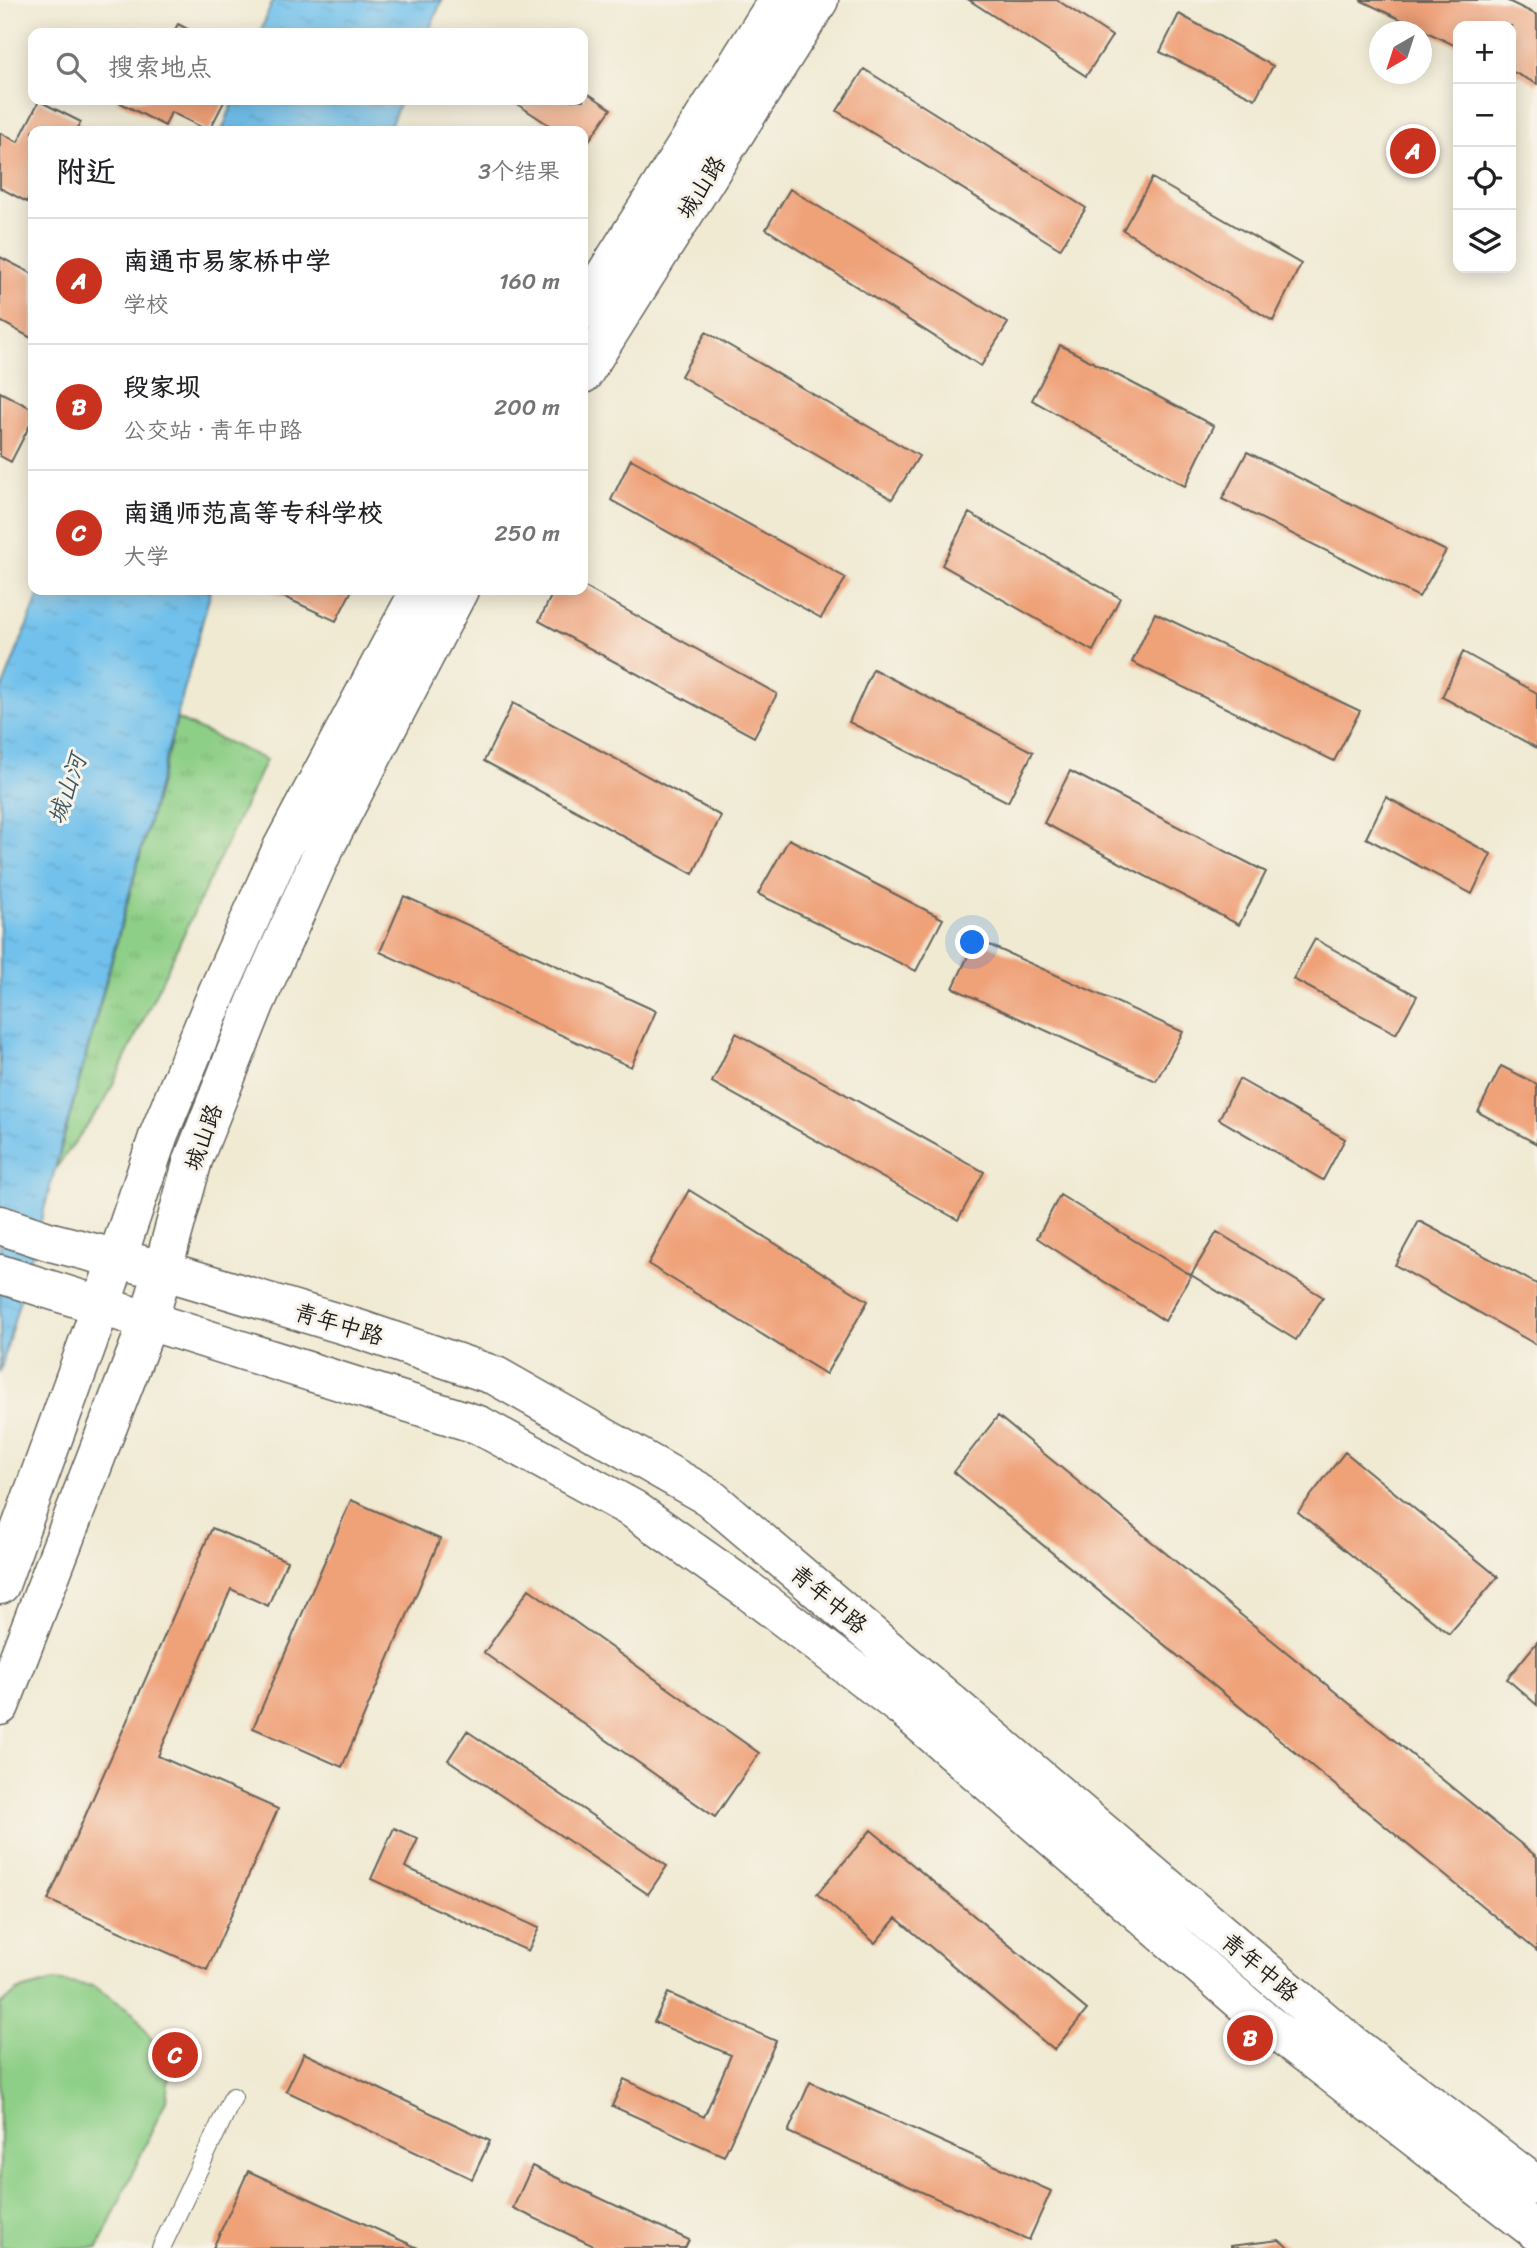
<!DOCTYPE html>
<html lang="zh">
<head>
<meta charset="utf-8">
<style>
	body { margin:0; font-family:Sriracha,"LXGW WenKai TC",sans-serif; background:#f2f2f2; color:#202124 }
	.controls { position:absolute; right:21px; top:21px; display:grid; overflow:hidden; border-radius:14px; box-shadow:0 4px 18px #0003 }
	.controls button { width:63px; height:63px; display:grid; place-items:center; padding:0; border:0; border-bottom:2px solid #e0e0e0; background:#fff; color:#202124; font:35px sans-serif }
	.compass { position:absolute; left:1369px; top:21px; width:63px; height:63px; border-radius:50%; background:#fff; box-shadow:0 4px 18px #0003; rotate:219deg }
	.you { position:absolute; left:973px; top:943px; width:24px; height:24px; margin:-18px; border:5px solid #fff; border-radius:50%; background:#1a73e8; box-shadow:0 0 0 10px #1a73e833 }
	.badge { display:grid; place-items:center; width:46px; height:46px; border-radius:50%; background:#c8321e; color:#fff; font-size:23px; font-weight:700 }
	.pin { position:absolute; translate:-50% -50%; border:4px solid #fff; box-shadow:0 2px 7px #0006 }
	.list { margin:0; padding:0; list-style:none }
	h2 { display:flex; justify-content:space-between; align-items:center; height:91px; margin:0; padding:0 28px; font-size:30px }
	h2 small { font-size:23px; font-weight:400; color:#757577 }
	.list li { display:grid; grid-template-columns:46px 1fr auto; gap:21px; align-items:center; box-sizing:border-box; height:126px; padding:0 28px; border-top:2px solid #e0e0e0 }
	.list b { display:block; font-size:26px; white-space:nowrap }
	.list p { margin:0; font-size:23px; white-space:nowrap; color:#757577 }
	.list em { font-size:23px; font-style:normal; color:#757577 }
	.icon { flex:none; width:38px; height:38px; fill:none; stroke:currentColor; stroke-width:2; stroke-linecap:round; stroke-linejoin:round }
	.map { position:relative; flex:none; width:1537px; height:2248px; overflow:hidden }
	.search { position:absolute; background:#fff; box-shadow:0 4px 18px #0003; left:28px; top:28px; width:560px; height:77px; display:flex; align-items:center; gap:18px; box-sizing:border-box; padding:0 24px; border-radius:14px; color:#757577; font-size:26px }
	.panel { position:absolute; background:#fff; box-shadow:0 4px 18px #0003; left:28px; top:126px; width:560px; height:469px; border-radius:14px }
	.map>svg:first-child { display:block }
</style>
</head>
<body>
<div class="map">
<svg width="1537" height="2248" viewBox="0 0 1537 2248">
	<defs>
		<pattern id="grass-tufts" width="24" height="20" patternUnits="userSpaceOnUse" patternTransform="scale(1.75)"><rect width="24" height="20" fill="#8ecf87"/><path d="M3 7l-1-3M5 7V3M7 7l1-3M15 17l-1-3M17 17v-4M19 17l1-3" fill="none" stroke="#7ab174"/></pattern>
		<pattern id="water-ripples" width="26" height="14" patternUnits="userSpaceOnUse" patternTransform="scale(1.75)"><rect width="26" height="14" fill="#71c1ec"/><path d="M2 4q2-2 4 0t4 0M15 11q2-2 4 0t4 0" fill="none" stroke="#61a5ca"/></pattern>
	</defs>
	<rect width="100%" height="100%" fill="#f7f3e8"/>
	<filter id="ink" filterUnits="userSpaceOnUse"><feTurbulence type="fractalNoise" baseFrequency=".0143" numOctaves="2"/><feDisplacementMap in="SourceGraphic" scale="14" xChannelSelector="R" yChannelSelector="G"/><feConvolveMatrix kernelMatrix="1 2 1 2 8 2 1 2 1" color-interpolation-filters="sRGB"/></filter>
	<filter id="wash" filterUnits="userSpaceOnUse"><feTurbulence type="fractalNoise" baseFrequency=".00686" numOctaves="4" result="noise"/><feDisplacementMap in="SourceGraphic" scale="28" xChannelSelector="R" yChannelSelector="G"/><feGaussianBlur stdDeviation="1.57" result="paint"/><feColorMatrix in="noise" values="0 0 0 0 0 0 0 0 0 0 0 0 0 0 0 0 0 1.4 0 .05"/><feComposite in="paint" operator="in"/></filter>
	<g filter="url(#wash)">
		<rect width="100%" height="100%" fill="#f0ead3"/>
		<path fill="url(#grass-tufts)" stroke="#557652" stroke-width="2" d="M177 719 266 760 105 1101 56 1168Z"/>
		<path fill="#8ecf87" stroke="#557652" stroke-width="2" d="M54 1981 93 1986 134 2013 154 2043 169 2076 166 2100 98 2248H0V2006L17 1991Z"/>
		<path fill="url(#water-ripples)" stroke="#466e84" stroke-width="2" d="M273 0H442L428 33H260Z
			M234 100H401L388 131H222Z
			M41 590H211L0 1373V694Z"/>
		<g id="blocks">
			<path fill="#efa178" d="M969 0H1057L1112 36 1086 76Z
				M1360 0H1506L1537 15V84L1511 71V26H1458V47Z
				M1179 14 1273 66 1255 99 1160 52Z
				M178 24 195 33H173Z
				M864 69 1086 208 1060 249 837 111Z
				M583 90 611 109 583 149V131H558L511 100H583Z
				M115 100H225L209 131 171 112 165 126Z
				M39 101 81 122 76 131H33V188L27 202 0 188V133L18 142Z
				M1152 178 1301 264 1273 321 1123 230Z
				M790 189 1008 323 981 366 766 229Z
				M0 257 33 274V339L0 321Z
				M706 332 919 456 892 499 681 376Z
				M1060 345 1214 426 1185 486 1032 400Z
				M0 392 33 409V419L11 462 0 456Z
				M1247 452 1446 551 1419 597 1222 499Z
				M631 459 846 578 821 618 611 500Z
				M969 513 1120 598 1093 651 942 565Z
				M583 586 777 694 754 737 539 621 554 590H583Z
				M269 590H352L336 621Z
				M1155 613 1360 711 1334 761 1132 662Z
				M1463 652 1537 693V748L1442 697Z
				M873 669 1033 752 1008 802 849 722Z
				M513 703 721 816 693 874 484 761Z
				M1070 771 1266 872 1239 925 1044 823Z
				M1386 797 1491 854 1472 894 1366 838Z
				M789 839 943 919 916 971 758 894Z
				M404 896 656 1011 631 1067 380 952Z
				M976 939 1183 1032 1156 1081 953 988Z
				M1315 939 1417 996 1396 1034 1293 979Z
				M736 1033 984 1172 958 1220 712 1082Z
				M1501 1066 1537 1084V1144L1478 1112Z
				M1239 1079 1345 1139 1323 1180 1219 1119Z
				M689 1190 868 1301 826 1374 648 1264Z
				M1060 1195 1191 1275 1217 1232 1323 1297 1296 1340 1191 1275 1165 1321 1037 1238Z
				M1419 1221 1537 1284V1345L1395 1265Z
				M998 1416 1537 1857V1951L954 1472Z
				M1345 1452 1498 1577 1449 1634 1298 1512Z
				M351 1500 440 1539 342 1767 253 1728Z
				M212 1528 287 1561 268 1606 231 1589 158 1756 278 1809 207 1970 48 1900Z
				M529 1589 759 1753 715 1817 484 1653Z
				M1537 1642V1705L1507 1679Z
				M467 1731 667 1866 648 1894 448 1760Z
				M394 1828 418 1839 405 1867 539 1928 528 1951 371 1879Z
				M871 1830 1087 2010 1054 2050 896 1918 875 1943 817 1894Z
				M668 1993 776 2041 724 2156 612 2106 624 2079 704 2117 731 2055 654 2022Z
				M304 2053 490 2141 472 2179 286 2091Z
				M810 2082 1051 2191 1029 2240 788 2132Z
				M532 2166 689 2240 685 2248H598L513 2208Z
				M248 2171 418 2248H213Z
				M1279 2240 1289 2248H1231V2246Z"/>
		</g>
	</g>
	<g filter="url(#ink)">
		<use href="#blocks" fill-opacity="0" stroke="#66645c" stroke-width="2"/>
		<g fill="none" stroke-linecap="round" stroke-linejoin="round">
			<g stroke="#66645c" stroke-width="20">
				<path id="service" d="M161 2248 233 2097"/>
			</g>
			<g stroke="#66645c" stroke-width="41">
				<path id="secondary" d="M583 310 778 0
					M583 374 819 0
					M0 1225 51 1242 162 1270 361 1330 496 1376 709 1497 1350 2043 1537 2186
					M0 1274 479 1425 633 1509 749 1591 903 1708 1264 2021 1537 2232
					M0 1585 101 1306 159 1134 218 991 282 848 420 590
					M0 1706 149 1320 193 1160 255 1004 323 851 459 590"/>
			</g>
			<use href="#service" stroke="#fff" stroke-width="18"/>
			<use href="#secondary" stroke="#fff" stroke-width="38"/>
		</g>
	</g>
	<g text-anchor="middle" stroke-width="6" stroke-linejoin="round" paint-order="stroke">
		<g font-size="23" fill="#1c1c1c" stroke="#f7f3e8">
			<text transform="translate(701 187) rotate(-58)" y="8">城山路</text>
			<text transform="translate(203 1137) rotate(-70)" y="8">城山路</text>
			<text transform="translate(339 1324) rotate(17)" y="8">青年中路</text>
			<text transform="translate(829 1599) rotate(40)" y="8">青年中路</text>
			<text transform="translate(1260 1967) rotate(40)" y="8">青年中路</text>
		</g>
		<g font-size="24" font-style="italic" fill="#3a5665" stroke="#f7f3e8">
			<text transform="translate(67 789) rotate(-71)" y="8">城山河</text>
		</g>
	</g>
</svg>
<div class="controls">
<button>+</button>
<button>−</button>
<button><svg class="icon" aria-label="locate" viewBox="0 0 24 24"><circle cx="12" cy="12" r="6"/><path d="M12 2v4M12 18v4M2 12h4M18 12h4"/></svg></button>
<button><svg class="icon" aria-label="layers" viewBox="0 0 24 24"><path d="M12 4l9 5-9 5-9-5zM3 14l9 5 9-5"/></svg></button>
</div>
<svg class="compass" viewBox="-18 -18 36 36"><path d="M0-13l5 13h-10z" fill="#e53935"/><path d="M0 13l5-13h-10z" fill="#757577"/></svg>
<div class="you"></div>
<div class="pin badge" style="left:1413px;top:151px">A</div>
<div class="pin badge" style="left:1250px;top:2038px">B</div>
<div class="pin badge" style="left:175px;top:2055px">C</div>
<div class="search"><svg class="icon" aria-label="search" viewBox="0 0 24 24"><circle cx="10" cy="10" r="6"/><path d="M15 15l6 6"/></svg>搜索地点</div>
<section class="panel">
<h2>附近<small>3个结果</small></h2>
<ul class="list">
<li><span class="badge">A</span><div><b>南通市易家桥中学</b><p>学校</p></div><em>160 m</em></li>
<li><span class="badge">B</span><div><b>段家坝</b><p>公交站 · 青年中路</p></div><em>200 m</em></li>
<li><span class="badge">C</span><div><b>南通师范高等专科学校</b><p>大学</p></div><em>250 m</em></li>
</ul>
</section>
</div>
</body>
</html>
